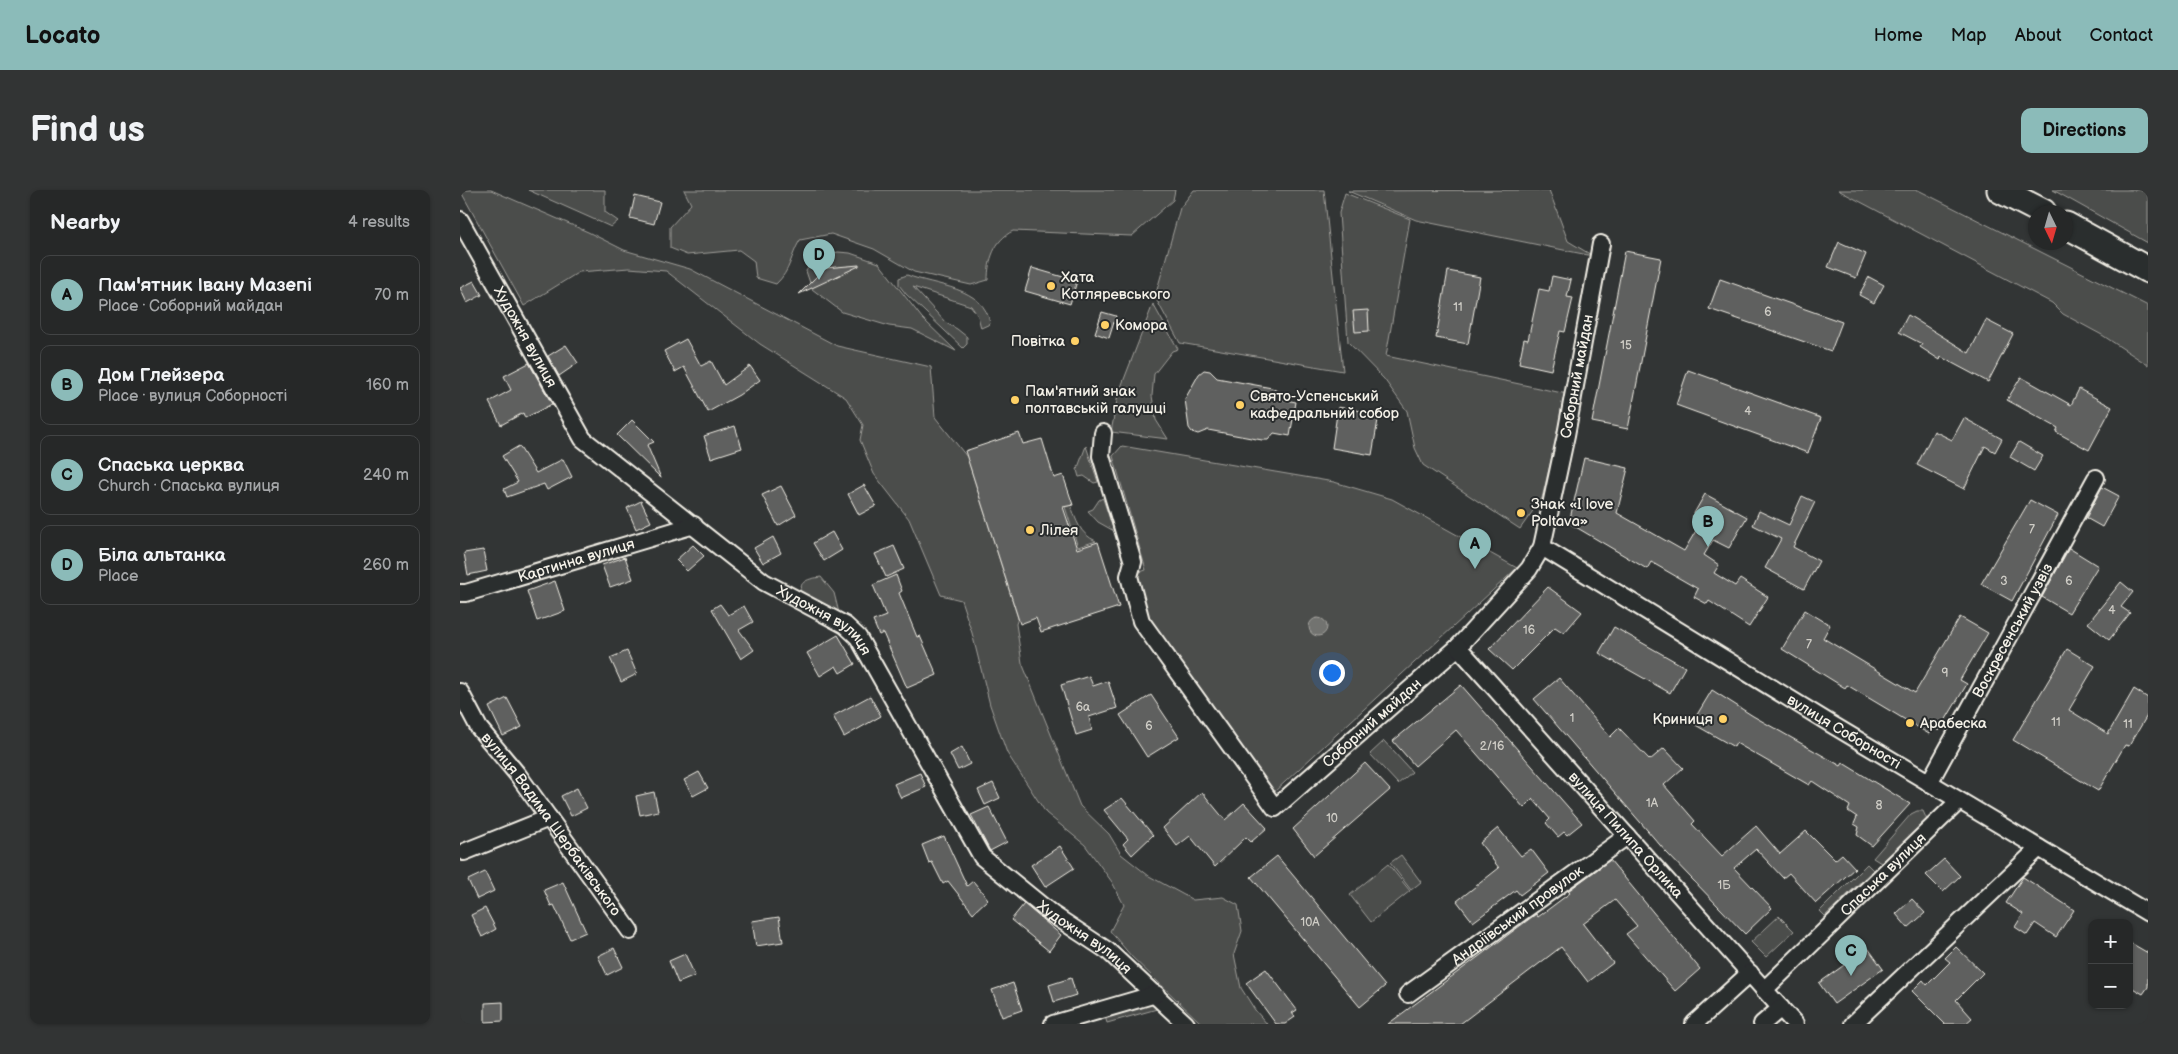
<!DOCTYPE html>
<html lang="en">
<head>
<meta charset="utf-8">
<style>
	body { margin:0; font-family:"Balsamiq Sans",sans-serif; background:#323434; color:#f1f3f6 }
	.controls { position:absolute; right:15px; bottom:15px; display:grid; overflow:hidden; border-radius:10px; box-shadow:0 1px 4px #0004 }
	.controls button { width:45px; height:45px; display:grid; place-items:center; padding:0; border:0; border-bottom:1px solid #424445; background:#262828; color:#f1f3f6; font:25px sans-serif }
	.compass { position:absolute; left:1568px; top:15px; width:45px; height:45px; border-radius:50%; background:#262828; box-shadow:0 1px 4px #0004; rotate:175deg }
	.you { position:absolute; left:871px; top:482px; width:18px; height:18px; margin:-12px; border:4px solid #fff; border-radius:50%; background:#1a73e8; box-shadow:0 0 0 8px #1a73e833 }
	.badge { display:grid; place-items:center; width:32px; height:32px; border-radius:50%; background:#8bbbb9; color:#111; font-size:16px; font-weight:700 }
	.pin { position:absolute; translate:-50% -41px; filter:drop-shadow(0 1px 2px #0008) }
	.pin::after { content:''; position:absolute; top:26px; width:18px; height:15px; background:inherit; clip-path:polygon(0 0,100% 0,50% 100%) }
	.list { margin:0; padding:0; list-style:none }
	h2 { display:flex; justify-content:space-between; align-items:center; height:65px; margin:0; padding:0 20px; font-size:21px }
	h2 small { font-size:16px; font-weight:400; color:#a4a6a8 }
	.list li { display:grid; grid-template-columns:32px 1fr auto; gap:15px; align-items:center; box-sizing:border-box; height:80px; margin:0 10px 10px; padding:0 10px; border:1px solid #424445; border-radius:10px }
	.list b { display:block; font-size:19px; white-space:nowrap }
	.list p { margin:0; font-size:16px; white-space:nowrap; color:#a4a6a8 }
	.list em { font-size:16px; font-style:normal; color:#a4a6a8 }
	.map { position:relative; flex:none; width:1688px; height:834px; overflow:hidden; border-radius:10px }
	header { display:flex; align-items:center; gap:30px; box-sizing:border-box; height:70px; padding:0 25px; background:#8bbbb9; color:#111 }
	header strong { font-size:24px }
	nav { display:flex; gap:28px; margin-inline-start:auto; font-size:18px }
	.intro { display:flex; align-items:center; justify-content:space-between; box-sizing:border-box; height:120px; padding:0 30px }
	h1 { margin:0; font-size:35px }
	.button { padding:12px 22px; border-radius:10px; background:#8bbbb9; color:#111; font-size:18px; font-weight:700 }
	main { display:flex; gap:30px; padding:0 30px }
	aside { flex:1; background:#262828; border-radius:10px; box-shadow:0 1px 4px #0004 }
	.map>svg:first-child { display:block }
</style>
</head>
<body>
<header>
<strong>Locato</strong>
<nav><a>Home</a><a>Map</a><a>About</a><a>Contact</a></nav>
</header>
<div class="intro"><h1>Find us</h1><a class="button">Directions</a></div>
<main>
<aside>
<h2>Nearby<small>4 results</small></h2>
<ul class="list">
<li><span class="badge">A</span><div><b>Пам'ятник Івану Мазепі</b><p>Place · Соборний майдан</p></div><em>70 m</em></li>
<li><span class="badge">B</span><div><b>Дом Глейзера</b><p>Place · вулиця Соборності</p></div><em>160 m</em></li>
<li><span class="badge">C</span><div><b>Спаська церква</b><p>Church · Спаська вулиця</p></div><em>240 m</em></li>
<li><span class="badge">D</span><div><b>Біла альтанка</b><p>Place</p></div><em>260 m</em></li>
</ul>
</aside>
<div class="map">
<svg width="1688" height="834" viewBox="0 0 1688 834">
	<rect width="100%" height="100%" fill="#323535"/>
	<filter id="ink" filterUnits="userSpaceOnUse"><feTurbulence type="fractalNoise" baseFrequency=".02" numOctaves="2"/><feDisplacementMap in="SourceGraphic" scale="10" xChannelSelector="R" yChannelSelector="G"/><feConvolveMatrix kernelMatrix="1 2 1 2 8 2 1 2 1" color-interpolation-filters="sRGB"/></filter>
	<g filter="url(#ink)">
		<path fill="#4b4d4c" stroke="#a09f9a" d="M0 0H31L128 42 164 60 230 79 377 156 471 177 475 227 507 267 558 428 556 434 562 473 620 616 649 644 661 664 689 686 733 710 763 707 778 715 782 741 774 764 781 798 795 820 807 834H742L672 767 650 741 664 715 652 692 625 655 586 623 547 563 530 515 512 443 501 410 481 405 449 329 414 284 400 250 403 235 386 208 300 154 206 81 169 78 119 82 64 116Z
			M68 0H145V22L158 31 151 37Z
			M224 0H715L713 10 672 46 553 41C534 50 528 71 528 90L511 95 454 82 414 59 371 44 340 50C330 67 331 80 316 94L296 88 294 71 279 60 227 65 210 58V37L231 14Z
			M734 0H864L883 181 720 153 695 107 720 18Z
			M1089 0 1108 51 1133 66 956 30 888 1Z
			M1378 0H1458L1688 116V175L1642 145 1603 124 1592 113Z
			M1593 0H1688V53Z
			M885 3 950 29 926 166 1107 204 1082 308 1060 339 963 275 955 258 947 221 924 189 888 152 879 23Z
			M378 62 390 63 419 73 462 128 496 161 452 139 429 136 382 122 352 99 346 81C354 68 363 66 378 62Z
			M447 85C474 96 525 96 530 134L521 138 518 126 511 116 453 97 486 133 497 139 507 147V154L503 158 446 104 439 95V88Z
			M693 114 718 159 712 161 694 184 692 206 696 230 708 249 651 242 658 205Z
			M626 256 638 292 634 293 624 286 619 287 617 280Z
			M662 256 874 292 932 309 1057 378 813 603 686 430 674 384 686 380 653 266Z
			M643 308V309L654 341 638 332 628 321 633 319 639 310Z
			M611 315C616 331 620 344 636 351L618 357 605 317Z
			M361 387 374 403 379 423 340 406C338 390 349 389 361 387Z
			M924 551 952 582 938 594 910 564Z
			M1457 621H1463L1467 630 1421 673 1413 668 1451 624Z
			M941 665 961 692 951 700 930 673Z
			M928 674 950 701 911 732 890 705Z
			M1407 674 1413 680 1365 726 1360 721Z
			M1319 726 1334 741 1306 767 1291 752Z
			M694 809 697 819 647 833 644 823Z"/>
		<path fill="#727370" stroke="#a6a5a0" d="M849 437a9 9 0 1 1 18 0a9 9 0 1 1-18 0Z"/>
		<path fill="#5f605f" stroke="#f4f1e8" d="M175 6 200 12 194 34 170 28Z
			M1379 52 1406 64 1396 88 1368 77Z
			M1165 61 1201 68 1168 239 1132 232Z
			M399 75V76L339 104 365 78Z
			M572 78 617 91 610 114 565 101Z
			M988 81 1020 87 1008 154 976 148Z
			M1092 86 1111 90 1107 107 1113 108 1105 142 1100 141 1091 180 1059 173 1064 149 1068 150 1079 99 1089 101Z
			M1409 87 1424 95 1414 113 1399 105Z
			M1260 89 1382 132 1371 161 1249 119Z
			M14 91 22 105 7 113 0 98Z
			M908 120 909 141 895 142 893 121Z
			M642 122 656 126 649 148 635 143Z
			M1448 125 1509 163 1526 130 1553 144 1528 192 1481 167 1480 170 1460 157 1462 154 1439 142Z
			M226 149 241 176 251 171 264 195 290 176 300 190 279 205 248 222 224 177 215 182 204 161Z
			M106 155 118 173 99 186 88 166Z
			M69 173 92 214 65 228 63 223 41 235 29 212 51 200 44 186Z
			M744 180 750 181 757 188 812 198 817 201 820 209 836 212 830 246 814 243 808 250H802L748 240 738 244 732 242 729 238 725 209 739 184Z
			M1228 180 1361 228 1348 263 1216 215Z
			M1561 187 1611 215 1619 199 1652 217 1629 260 1596 242 1598 238 1547 210Z
			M878 217 919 224 912 265 872 258Z
			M1504 228 1542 249 1535 262 1525 256 1504 299 1457 275 1474 241 1492 250Z
			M172 230 194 252 187 255 201 288 157 245Z
			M275 236 282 258 251 268 244 246Z
			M559 243 563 254 582 249 594 288 603 285 613 315 603 317 617 359 638 352 659 417 581 442 576 428 560 434 505 261Z
			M1559 252 1583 266 1574 281 1550 267Z
			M59 256 76 283 103 269 112 287 87 300 84 294 47 307 44 299 58 292 42 266Z
			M1124 268 1168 278 1157 323 1224 361 1241 332 1232 327 1245 304 1287 327 1269 358 1253 350 1244 365 1259 375 1254 383 1275 396 1280 389 1308 407 1289 437 1249 411 1247 414 1234 407 1238 399 1191 372 1187 379 1109 333Z
			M404 295 416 316 399 325 388 304Z
			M321 296 336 325 318 336 302 305Z
			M1642 297 1659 306 1642 337 1626 328Z
			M1342 306 1355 312 1333 357 1359 371 1344 399 1305 378 1321 349 1293 335 1299 321 1329 335Z
			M1570 310 1598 325 1552 411 1521 394Z
			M181 311 191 332 176 339 167 318Z
			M372 342 382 360 364 371 353 353Z
			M313 347 321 363 303 373 294 358Z
			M233 355 244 366 227 381 216 370Z
			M434 356 444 379 426 387 415 364Z
			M1609 358 1638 376 1609 423 1582 407Z
			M23 360 27 381 8 385 4 363Z
			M165 367 173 389 150 397 142 375Z
			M436 385 442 401 439 403 457 447 460 446 477 485 447 498 423 443 419 445 413 431 426 426 413 395Z
			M95 391 105 421 77 431 67 401Z
			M1661 392 1673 402 1661 417 1670 423 1649 450 1628 433Z
			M1088 397 1122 422 1104 443 1095 437 1052 480 1029 459Z
			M260 414 268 425 284 416 293 432 279 440 294 460 281 469 252 419Z
			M1345 420 1370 435 1363 448 1455 503 1500 427 1528 443 1500 490 1507 494 1479 541 1472 537 1469 544 1387 495 1385 498 1322 459Z
			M1154 437 1225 477 1210 503 1139 463Z
			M378 445 395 474 380 483 376 476 360 486 347 463Z
			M1607 459 1635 476 1609 520 1648 544 1674 499 1688 508V524L1669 556 1665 555 1638 601 1553 550Z
			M167 461 177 484 161 492 150 468Z
			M629 486 633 496 648 491 657 518 629 527 632 540 616 545 601 495Z
			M1099 488 1150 547 1159 538 1190 570 1204 558 1223 578 1204 595 1235 631 1232 634 1262 666 1296 636 1320 664 1346 641 1375 670 1382 664 1395 678 1356 713 1329 683 1323 688 1296 659 1274 678 1312 718 1285 744 1206 662 1074 509Z
			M1001 495 1122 633 1107 645 1104 642 1098 647 1086 633 1090 629 1073 609 1064 618 996 540 955 576 933 551Z
			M1252 500 1293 526 1381 576 1383 573 1450 614 1412 656 1397 645 1399 637 1394 634 1397 627 1388 621 1390 616 1352 591 1349 595 1276 553 1274 557 1232 533Z
			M691 505 719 547 687 567 660 525Z
			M410 506 421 526 384 547 373 526Z
			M47 508 62 537 43 546 29 517Z
			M502 557 510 574 498 580 490 564Z
			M905 573 930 600 854 666 833 639Z
			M239 582 248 598 233 606 224 590Z
			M460 583 466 597 441 608 434 594Z
			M533 593 540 608 525 615 518 600Z
			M117 598 127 618 111 626 101 606Z
			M194 602 198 621 180 625 176 606Z
			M742 602 765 630 784 613 807 638 791 652 786 647 755 677 730 646 717 656 703 638Z
			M662 608 693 645 672 665 663 654 668 649 644 620Z
			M529 617 547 652 530 661 511 625Z
			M1038 638 1061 666 1071 659 1089 683 1060 705 1056 700 1013 732 997 711 1039 678 1020 653Z
			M484 646 507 696 513 691 528 709 513 723 488 691 483 694 472 672 469 673 462 655Z
			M600 656 614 678 585 697 571 675Z
			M817 666 925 796 900 817 791 687Z
			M1484 669 1500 686 1483 702 1466 685Z
			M1150 670 1240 779 1215 801 1166 744 1177 736 1155 710 1123 734 1153 773 1128 792 1101 757 1000 834H928L1076 724 1078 727 1110 703 1108 701Z
			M25 682 34 701 17 709 8 690Z
			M1563 687 1614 720 1596 747 1575 733 1567 745 1555 737 1563 724 1546 713Z
			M103 692 126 742 110 749 94 715 91 716 84 700Z
			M1452 709 1465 723 1448 738 1436 724Z
			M564 714 601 745 589 761 551 730Z
			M25 718 36 739 22 747 11 725Z
			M319 727 323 752 296 756 292 731Z
			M1669 752 1688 763V797L1683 804 1669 796Z
			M1496 757 1523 783 1496 810 1512 828 1505 834H1485L1452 801 1463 790 1467 795 1490 772 1485 768Z
			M154 758 163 777 147 785 138 766Z
			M1408 758 1423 779 1374 814 1359 793Z
			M225 764 235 786 218 793 209 771Z
			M806 779 837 820 832 823 835 827 825 834H816L786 793Z
			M611 788 616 805 594 812 589 795Z
			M553 793 562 820 542 827 532 800Z
			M43 812V831L25 832V813Z"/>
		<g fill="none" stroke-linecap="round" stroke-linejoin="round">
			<g stroke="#f4f1e8" stroke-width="20">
				<g id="minor">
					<path id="s1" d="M0 30 123 249 304 392 385 435 398 447 522 667 592 724 648 761 726 834"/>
					<path id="s2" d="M643 243 641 266 673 372 669 386 681 431 815 618 998 457 1069 379 1082 357 1106 245 1141 54"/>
					<path id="s3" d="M1082 357 1371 534 1688 723"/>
					<path id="s4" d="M0 403H6L234 335"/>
					<path id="s5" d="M998 457 1335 834"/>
					<path id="s6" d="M0 502 19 538 58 585 170 741"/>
					<path id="s7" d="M1469 593 1636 288"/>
					<path d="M4 662 89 628"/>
					<path id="s8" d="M1304 800 1499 611"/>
					<path id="s9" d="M948 804 1167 646"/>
					<path d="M593 834 696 804"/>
					<path d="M1234 834 1290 783"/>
					<path d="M1302 834 1321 818"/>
					<path d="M1393 834 1579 658"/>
				</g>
			</g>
			<g stroke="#f4f1e8" stroke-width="29">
				<path id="primary" d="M1540 0 1583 22
					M1606 35 1688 80"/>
			</g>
			<use href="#minor" stroke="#2a2d2e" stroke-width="16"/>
			<use href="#primary" stroke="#2a2d2e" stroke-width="25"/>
		</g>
	</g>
	<g fill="#ffd166" stroke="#2a2d2e" stroke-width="2">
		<circle cx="591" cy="96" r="5"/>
		<circle cx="645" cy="135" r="5"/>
		<circle cx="615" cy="151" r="5"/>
		<circle cx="555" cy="210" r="5"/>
		<circle cx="780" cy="215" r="5"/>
		<circle cx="1061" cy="323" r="5"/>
		<circle cx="570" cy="340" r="5"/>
		<circle cx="1263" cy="529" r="5"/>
		<circle cx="1450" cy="533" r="5"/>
	</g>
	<g text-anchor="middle" stroke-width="4" stroke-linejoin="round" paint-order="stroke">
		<g font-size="12" fill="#cfcdc6">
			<text x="998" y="121">11</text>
			<text x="1308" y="126">6</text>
			<text x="1166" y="159">15</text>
			<text x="1288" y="225">4</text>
			<text x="1572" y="343">7</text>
			<text x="1544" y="395">3</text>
			<text x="1609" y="395">6</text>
			<text x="1652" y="424">4</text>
			<text x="1069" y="444">16</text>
			<text x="1349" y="458">7</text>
			<text x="1485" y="487">9</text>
			<text x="623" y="521">6а</text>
			<text x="1112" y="532">1</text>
			<text x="1596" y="536">11</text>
			<text x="1668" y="538">11</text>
			<text x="689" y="540">6</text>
			<text x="1032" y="560">2/16</text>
			<text x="1192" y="617">1А</text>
			<text x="1419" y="619">8</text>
			<text x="872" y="632">10</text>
			<text x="1264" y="699">1Б</text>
			<text x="850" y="736">10А</text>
		</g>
		<g font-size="15" fill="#f4f1e8" stroke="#2a2d2e" text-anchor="start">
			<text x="601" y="92">Хата<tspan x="601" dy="17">Котляревського</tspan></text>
			<text x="655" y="140">Комора</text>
			<text x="605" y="156" text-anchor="end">Повітка</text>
			<text x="565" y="206">Пам'ятний знак<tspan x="565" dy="17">полтавській галушці</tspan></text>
			<text x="790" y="211">Свято-Успенський<tspan x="790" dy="17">кафедральний собор</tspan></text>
			<text x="1071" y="319">Знак «I love<tspan x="1071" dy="17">Poltava»</tspan></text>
			<text x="580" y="345">Лілея</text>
			<text x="1253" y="534" text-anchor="end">Криниця</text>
			<text x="1460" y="538">Арабеска</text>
		</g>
		<g font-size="15" fill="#f4f1e8" stroke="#2a2d2e">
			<text dy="5" stroke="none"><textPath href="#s1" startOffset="134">Художня вулиця</textPath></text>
			<text dy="5" stroke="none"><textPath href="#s2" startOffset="974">Соборний майдан</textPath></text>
			<text dy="5" stroke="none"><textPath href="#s4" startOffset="121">Картинна вулиця</textPath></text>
			<text dy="5" stroke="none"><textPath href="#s1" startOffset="554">Художня вулиця</textPath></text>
			<text dy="5" stroke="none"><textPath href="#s7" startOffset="174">Воскресенський узвіз</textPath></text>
			<text dy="5" stroke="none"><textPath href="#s2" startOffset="554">Соборний майдан</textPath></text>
			<text dy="5" stroke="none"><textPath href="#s3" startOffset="354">вулиця Соборності</textPath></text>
			<text dy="5" stroke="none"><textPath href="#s6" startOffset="161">вулиця Вадима Щербаківського</textPath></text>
			<text dy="5" stroke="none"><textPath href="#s5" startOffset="252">вулиця Пилипа Орлика</textPath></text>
			<text dy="5" stroke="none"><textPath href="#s8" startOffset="166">Спаська вулиця</textPath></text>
			<text dy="5" stroke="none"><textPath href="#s9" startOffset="135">Андріївський провулок</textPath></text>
			<text dy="5" stroke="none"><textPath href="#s1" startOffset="974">Художня вулиця</textPath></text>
		</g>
	</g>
</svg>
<div class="controls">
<button>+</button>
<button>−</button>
</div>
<svg class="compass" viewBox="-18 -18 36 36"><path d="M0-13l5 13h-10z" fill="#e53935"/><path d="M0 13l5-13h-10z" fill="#a4a6a8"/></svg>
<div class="you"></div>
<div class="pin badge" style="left:1015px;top:379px">A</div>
<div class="pin badge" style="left:1248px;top:357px">B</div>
<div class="pin badge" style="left:1391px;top:786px">C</div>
<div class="pin badge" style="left:359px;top:90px">D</div>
</div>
</main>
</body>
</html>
